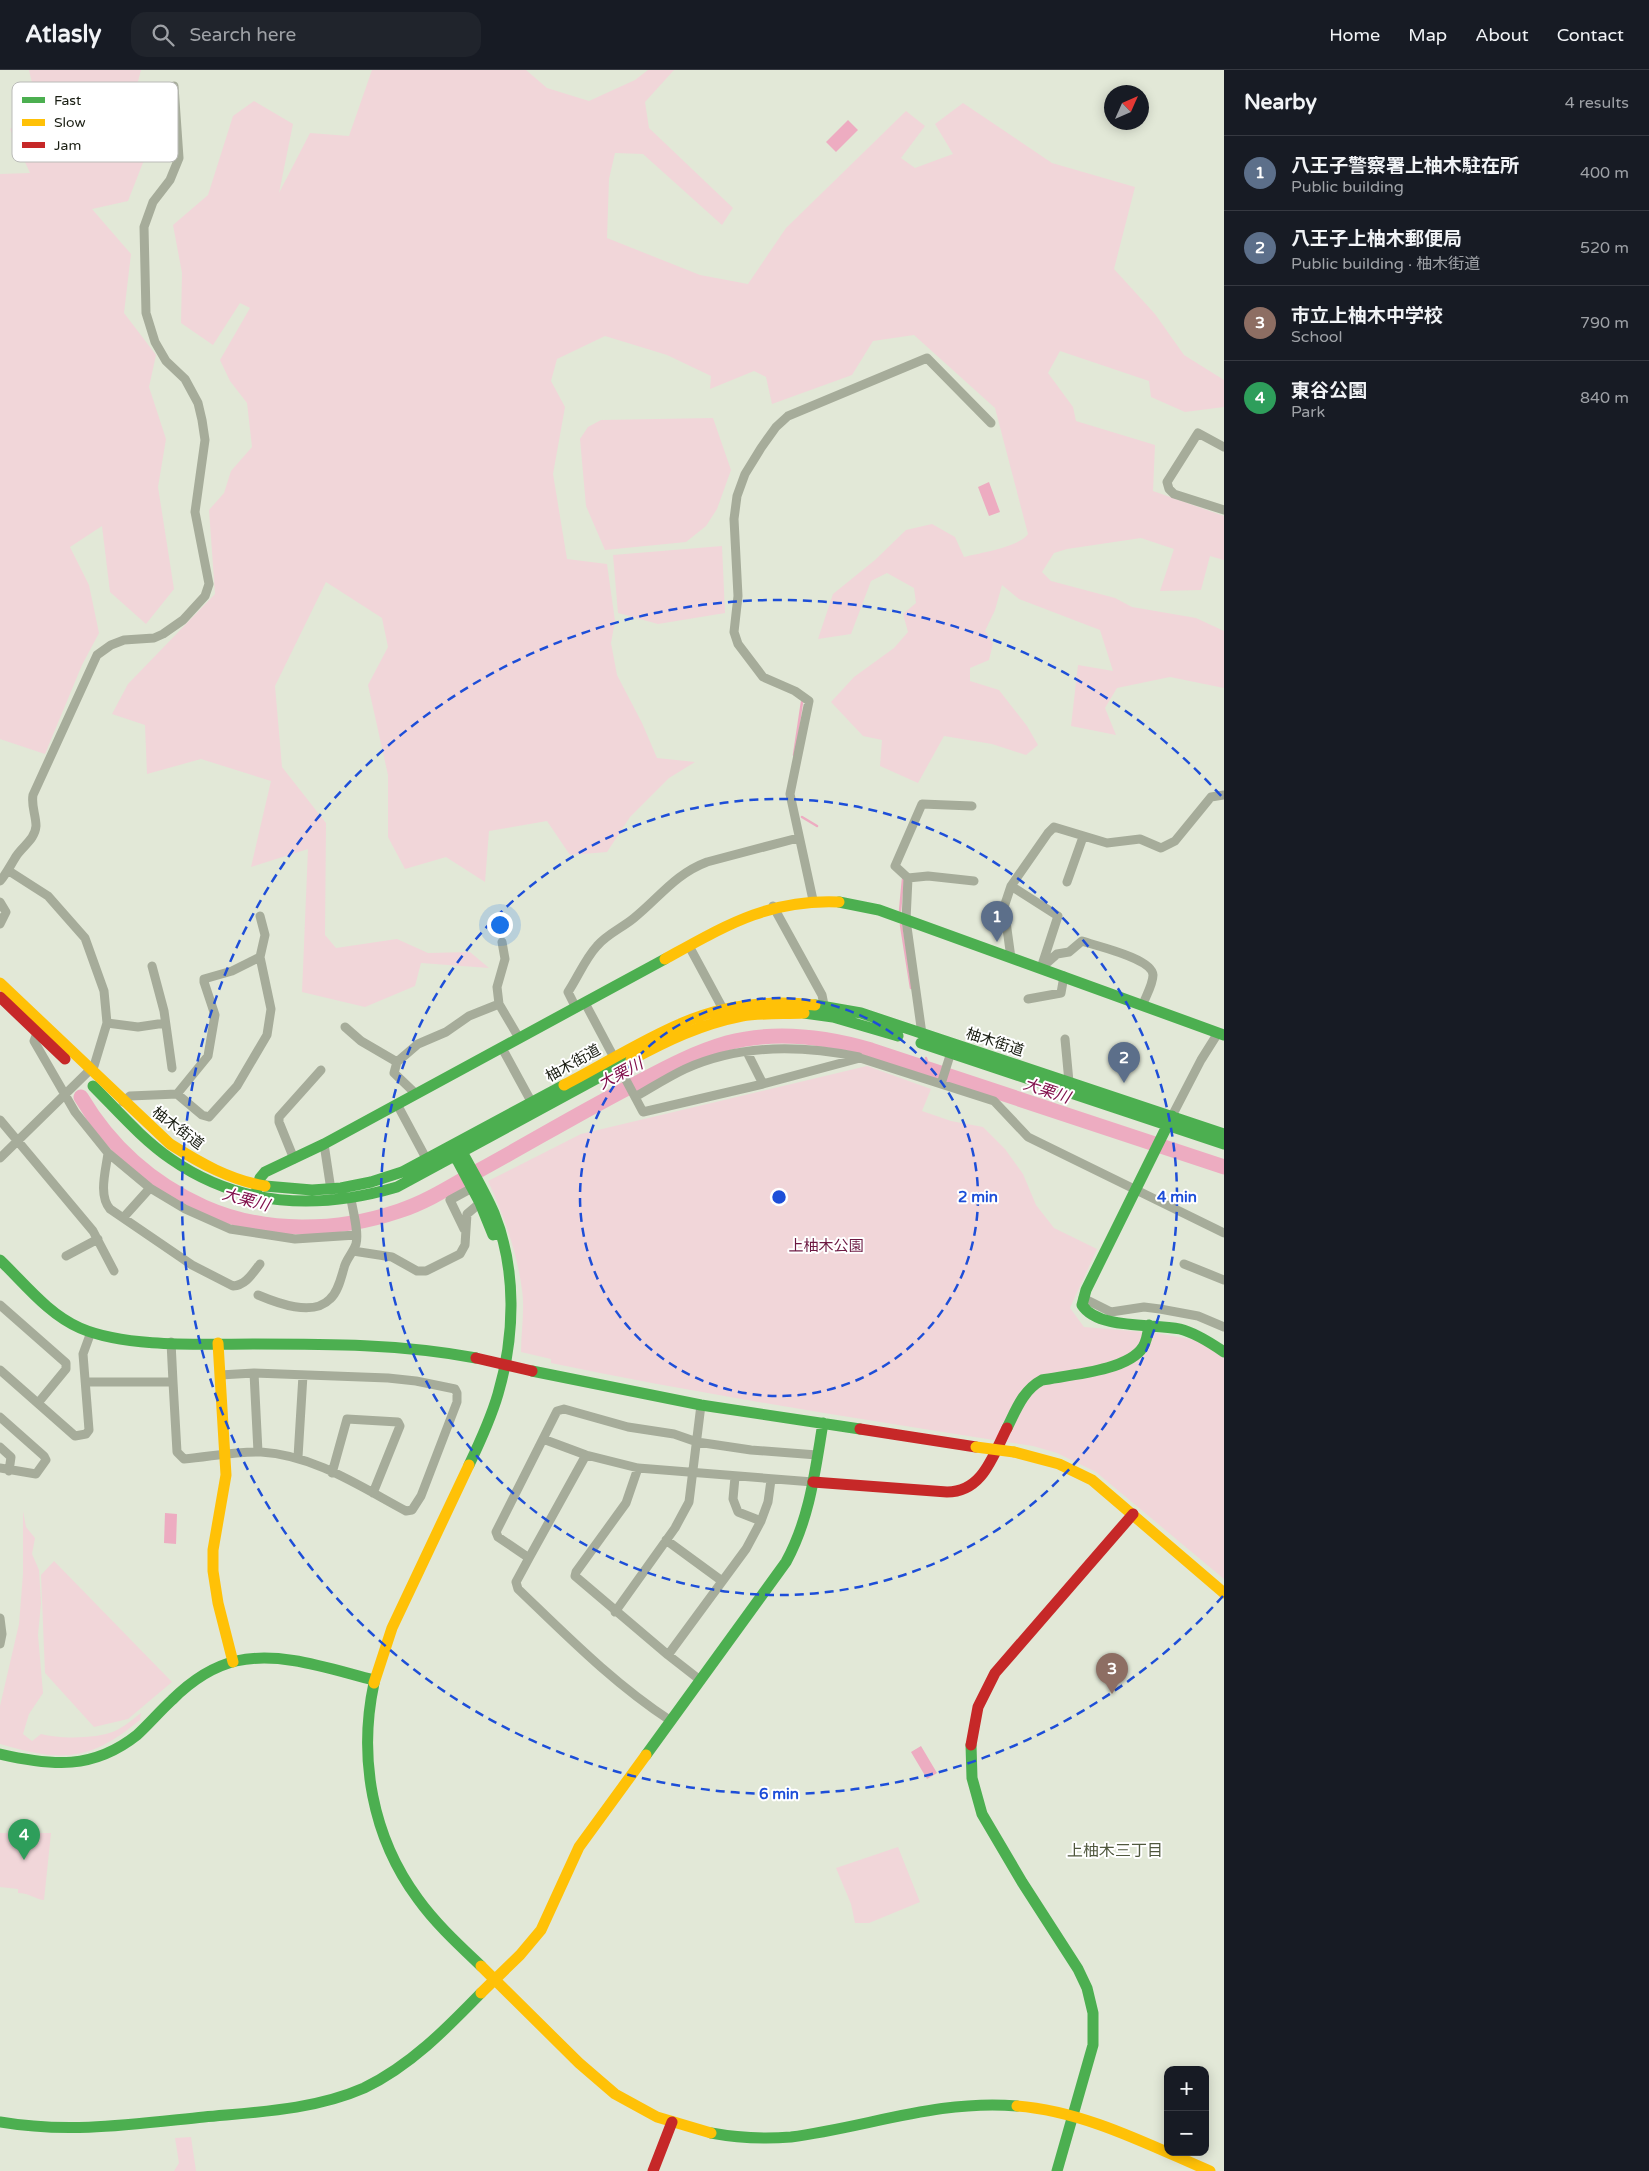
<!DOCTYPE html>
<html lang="en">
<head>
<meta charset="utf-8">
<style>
	body { margin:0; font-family:"Varela Round","Noto Sans JP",sans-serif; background:#20242c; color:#f1f3f6 }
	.controls { position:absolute; right:15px; bottom:15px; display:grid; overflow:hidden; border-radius:10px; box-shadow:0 2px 12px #0003 }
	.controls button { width:45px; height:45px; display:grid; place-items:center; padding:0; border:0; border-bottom:1px solid #363941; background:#171b24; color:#f1f3f6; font:25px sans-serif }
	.compass { position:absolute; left:1104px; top:15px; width:45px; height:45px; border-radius:50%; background:#171b24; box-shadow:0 2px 12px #0003; rotate:45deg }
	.you { position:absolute; left:499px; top:854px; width:18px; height:18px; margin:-12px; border:4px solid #fff; border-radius:50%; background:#1a73e8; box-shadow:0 0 0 8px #1a73e833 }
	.badge { display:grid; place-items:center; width:32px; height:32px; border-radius:50%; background:#7c3aed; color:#fff; font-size:16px; font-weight:700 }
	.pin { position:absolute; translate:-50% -41px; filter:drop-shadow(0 1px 2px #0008) }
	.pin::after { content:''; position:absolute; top:26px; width:18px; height:15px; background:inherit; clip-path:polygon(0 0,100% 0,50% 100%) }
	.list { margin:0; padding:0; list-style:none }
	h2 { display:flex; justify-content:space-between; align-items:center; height:65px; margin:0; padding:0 20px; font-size:21px }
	h2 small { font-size:16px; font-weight:400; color:#9ea1a6 }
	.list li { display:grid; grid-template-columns:32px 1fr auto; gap:15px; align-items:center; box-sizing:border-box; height:75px; padding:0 20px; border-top:1px solid #363941 }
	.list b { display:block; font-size:19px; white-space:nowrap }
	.list p { margin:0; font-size:16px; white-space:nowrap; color:#9ea1a6 }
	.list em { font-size:16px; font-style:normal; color:#9ea1a6 }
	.icon { flex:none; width:28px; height:28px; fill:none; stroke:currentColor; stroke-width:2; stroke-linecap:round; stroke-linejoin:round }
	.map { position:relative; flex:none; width:1224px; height:2101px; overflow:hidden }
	header { display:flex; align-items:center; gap:30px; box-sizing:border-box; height:70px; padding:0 25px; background:#171b24; border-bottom:1px solid #363941 }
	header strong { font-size:24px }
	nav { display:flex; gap:28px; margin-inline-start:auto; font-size:18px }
	.search { width:350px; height:45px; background:#20242c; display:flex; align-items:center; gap:12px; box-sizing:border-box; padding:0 18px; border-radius:15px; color:#9ea1a6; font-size:19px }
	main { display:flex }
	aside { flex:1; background:#171b24 }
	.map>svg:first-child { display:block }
</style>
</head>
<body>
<header>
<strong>Atlasly</strong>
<div class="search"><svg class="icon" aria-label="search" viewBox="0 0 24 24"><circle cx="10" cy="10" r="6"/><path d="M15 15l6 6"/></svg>Search here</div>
<nav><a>Home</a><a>Map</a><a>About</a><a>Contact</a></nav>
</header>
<main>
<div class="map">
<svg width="1224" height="2101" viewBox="0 0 1224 2101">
	<rect width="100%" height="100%" fill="#e2e8d7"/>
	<path fill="#f1d6d9" d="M29 0H141L130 42 146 85 128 131 92 139 131 184 124 243 156 285 149 317 166 369 158 417 174 519 146 554 110 522 102 456 70 477 89 515 99 563 82 595 45 684 0 669V104L30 103 10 59 39 42Z
		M372 0H526L547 18 589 31 635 10 648 0H674L645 32 649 58 733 138 722 155 643 84 615 83 609 109 607 168 700 205 748 214 786 158 906 41 925 56 901 88 915 98 953 84 935 54 963 33 1052 93 1135 117 1114 199 1155 244 1184 285 1224 310V337L1185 342 1151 327 1149 311 1060 281 1048 303 1073 337 1076 351 1155 375 1153 421 1224 446V490L1210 486 1201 520 1160 521 1174 479 1141 468 1067 479 1054 483 1042 502 1051 511 1115 528 1132 537 1196 548 1224 561V618L1170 607 1117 618 1105 638 1116 665 1071 656 1078 595 1113 601 1100 560 1019 529 1002 515 995 540 985 561 993 574 989 590 970 598V611L999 620 1027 656 1038 675 1026 685 992 674 944 666 918 713 880 696 882 670 863 666 831 632 854 607 894 578 908 562 903 544 916 533 914 518 887 503 871 511 851 564 818 569 833 524 875 490 906 460 932 454 955 467 964 487C980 483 1019 477 1028 464L995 338 914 265 873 271 852 305 772 334 766 307 754 301 710 319 711 306 667 285 605 266 557 289 551 311 565 337 553 404 567 489 607 494 615 551 611 573 617 605 642 653 657 688 695 692 669 708 630 747 607 782 570 785 547 751 489 761 485 812 446 787 405 799 388 767V705L368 615 388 577 382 548 326 512 275 616 282 697 326 753 325 865 336 878 397 869 428 883 470 882 489 898 421 893 415 916 365 937 302 922 308 779 251 797 271 711 201 689 147 704 145 655 112 644 128 614 215 524 209 440 224 423 231 401 252 377 247 333 230 311 220 290 250 238 240 233 213 275 181 253 182 203 173 155 208 125 233 46 254 31 293 54 279 123 310 63 349 66Z
		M713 348 731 400 717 439 706 456 686 472 605 480 586 436 580 369 588 357 601 350Z
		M722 476 725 543 658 554 618 543 613 485Z
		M867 996 931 1019 922 1041 951 1051 983 1057 1005 1079 1023 1104 1036 1135 1054 1158 1097 1179 1070 1238 1084 1257 1156 1263 1224 1275V1509L1096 1402 1057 1383 1033 1376C871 1351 710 1326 551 1293V1289L521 1282C521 1262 525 1240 522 1220 517 1182 504 1146 488 1111L581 1064Z
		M23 1441 26 1457 35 1468 32 1484 39 1500 41 1533 38 1565 43 1623 29 1644 23 1664 32 1671 41 1664C60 1669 96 1669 115 1661 124 1657 133 1649 141 1643L140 1650C89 1692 62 1692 0 1674V1636L19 1554 23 1504Z
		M54 1491 172 1612 128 1649 94 1657 45 1603 41 1505Z
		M0 1763H51L44 1830C34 1829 30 1823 18 1823V1819L0 1817Z
		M898 1777 920 1832 869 1853H855L851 1834 836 1798Z
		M191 2067 196 2101H174L179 2093 175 2068Z"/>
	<path fill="#edacc1" d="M848 50 858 60 836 82 826 72Z
		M989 412 1000 442 989 446 978 417Z
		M165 1443 177 1444 176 1474 164 1473Z
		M921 1676 937 1703 927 1709 911 1682Z"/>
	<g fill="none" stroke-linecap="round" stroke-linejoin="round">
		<path stroke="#edacc1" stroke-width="2.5" d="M794 685 802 632
			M802 747 817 756
			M900 841 903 809
			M901 855 911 918
			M926 988 929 999"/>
		<path stroke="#edacc1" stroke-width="15" d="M81 1027C110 1076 151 1113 204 1137 265 1164 337 1162 399 1141 427 1132 453 1115 478 1101 533 1071 586 1039 641 1011 669 996 696 982 727 973 775 960 823 966 871 980L1224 1097"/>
		<path stroke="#a6ac9a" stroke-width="9" d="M1224 377 1198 363 1167 412 1169 419 1174 424 1224 440
			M908 808 895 796 922 734 972 736
			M0 811C7 803 11 794 17 785 24 775 35 769 36 756 36 745 31 736 33 725L97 585 111 575 124 570 154 568 163 564 183 550 205 526 209 514 195 442 205 370 202 350 198 333 185 309 166 291 155 272 146 243 144 157 153 132 170 110 179 88 174 16
			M1067 812 1083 767
			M1011 816 1058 846 1041 898
			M813 830 790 724 809 631 795 621 763 607 738 574 734 562 738 526 734 449 737 426 745 404 761 378 776 357 788 346 927 288 991 353
			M0 832 6 842 0 854
			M773 836 822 925 824 935
			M502 872 505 889 497 917 499 934 519 968
			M689 876 723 939
			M1011 888 1004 837 1011 816 1048 763 1054 757 1107 773 1140 769 1161 778 1175 771 1211 727 1224 725
			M152 896 164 941 172 998
			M1041 898 1057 884 1069 882 1082 871C1096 876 1152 888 1153 905 1153 914 1146 926 1143 934
			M1028 929 1061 923 1064 906
			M585 933 643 1042 763 1014 860 988 994 1031 1028 1067 1224 1163
			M576 938 568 922C578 907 585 889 597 876 607 864 622 858 634 848 659 828 675 804 707 792L798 768
			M107 953 138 957 165 953
			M345 957 361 971 397 992
			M37 963 34 971 75 1042 108 1083C106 1100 98 1125 110 1139L192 1195 233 1216C246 1215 252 1204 260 1194
			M922 964 906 850 908 808 928 806 974 811
			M1065 969 1069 1012
			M502 978 532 1033
			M747 982 763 1014
			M941 1014 952 979
			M177 1024 202 1045 209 1047 237 1016 267 965 271 939 260 887
			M416 1024 394 1003 397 992 418 974 446 962 469 946 499 934
			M635 1027C651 1018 668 1007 685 999 740 974 801 975 859 987
			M123 1032 130 1026 177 1024 208 986 215 945 204 912V909L232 901 260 887 265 865 260 846
			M397 1034 427 1090
			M1172 1046 1201 990 1218 963
			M0 1050 93 1161 114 1201
			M324 1074 331 1120
			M108 1083 150 1118 185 1139 230 1159 295 1169 356 1165
			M0 1088 94 996 107 953 104 921 85 868 48 826 9 801
			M294 1089 279 1052V1047L321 1000
			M123 1148 150 1118
			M464 1159 450 1130 472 1118
			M353 1181 392 1187 417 1201H426L460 1184 465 1175 467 1144 480 1133
			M66 1186 98 1169
			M1184 1194 1224 1210
			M258 1225C277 1233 313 1247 330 1229 338 1222 341 1208 344 1198 346 1189 353 1183 356 1174 359 1162 353 1142 351 1129
			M1083 1228 1111 1242 1144 1237 1160 1239 1198 1246 1224 1257
			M0 1235 66 1293V1299L38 1333
			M171 1272 173 1312
			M0 1300 75 1366 86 1364 89 1360 83 1284 91 1262
			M254 1303 258 1382
			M86 1312H173L177 1382 184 1389C209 1387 236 1381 261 1382 314 1385 361 1417 406 1441L412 1440 421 1426 457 1332V1323L455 1319 416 1311 388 1308 254 1303 220 1305
			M0 1347 44 1386 46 1390 36 1404 0 1398
			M543 1369 586 1385 638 1398 813 1412
			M0 1377 11 1387 9 1401
			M298 1387 303 1305
			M638 1398 626 1433 576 1502 575 1506 668 1585 746 1479 761 1451 768 1432 771 1410
			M332 1403 347 1349 398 1352 400 1356 373 1423
			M735 1407 733 1429 738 1442 761 1451
			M666 1470 722 1511
			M529 1488 586 1385
			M615 1542 675 1458 689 1432 701 1335
			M0 1548 2 1564 0 1574
			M668 1585 700 1610
			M671 1651C614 1614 566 1565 518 1519L516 1512 529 1488 498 1467 496 1462 557 1341 564 1339 628 1357 674 1364 697 1372 751 1380 817 1385"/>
		<path stroke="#4caf50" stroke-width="11" d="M839 832 879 840 1224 965
			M815 935 861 943 1224 1064
			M804 943 833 947 898 966
			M921 973 1224 1074
			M93 1016C118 1041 142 1069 171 1089 240 1137 319 1140 397 1117L631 990
			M1172 1046 1086 1220 1082 1235C1098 1260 1153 1253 1180 1259 1196 1263 1211 1273 1224 1282
			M455 1076 462 1082C473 1102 485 1122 494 1143 517 1200 515 1266 498 1324 491 1348 480 1372 469 1395
			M454 1077 455 1086 480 1133 493 1165
			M265 1116 312 1120 341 1118 371 1112 402 1102 564 1015
			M256 1123 260 1108 265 1102 324 1074 665 889
			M0 1190C25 1214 48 1244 80 1258 126 1278 203 1274 253 1274 328 1274 402 1274 476 1288
			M532 1301 701 1335 860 1359
			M1007 1358C1016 1340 1023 1320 1042 1310 1068 1305 1128 1301 1143 1277 1147 1271 1148 1263 1149 1255
			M374 1613C358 1688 372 1767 418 1829 436 1854 459 1875 481 1896
			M971 1675 972 1708 982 1744 1022 1812 1078 1899 1087 1918 1093 1943V1975L1057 2101
			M0 1684C52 1696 93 1700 137 1665 149 1654 160 1641 172 1630 190 1612 211 1597 236 1591 281 1581 330 1599 374 1610
			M646 1685 786 1492C810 1448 815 1401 823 1353
			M0 2052C69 2064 135 2054 204 2047 257 2042 314 2040 364 2018 410 1996 446 1959 481 1923
			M711 2063C738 2068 764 2069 791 2067 867 2057 940 2029 1017 2036"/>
		<path stroke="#ffc107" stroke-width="11" d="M665 889C725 856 768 829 839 832
			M0 913 170 1074C200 1093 230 1110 265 1116
			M631 990C666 971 701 954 742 946 761 943 783 944 804 943
			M564 1015C601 996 642 970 680 954 722 935 769 930 815 935
			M218 1273 226 1405 213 1480V1501L218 1533 233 1592
			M1014 1382 1059 1394 1092 1410 1224 1523
			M374 1613 392 1558 469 1395
			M481 1896 579 1993 615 2024 657 2047 711 2063
			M481 1923 520 1885 541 1860 579 1777 646 1685
			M1017 2036C1084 2041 1149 2075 1210 2101"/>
		<path stroke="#c62828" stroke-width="11" d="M0 927 65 989
			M860 1359 976 1377
			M813 1412 947 1422C983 1422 993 1385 1007 1358
			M971 1675 978 1637 995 1603 1133 1444
			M653 2101 672 2052"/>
		<path stroke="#ffc107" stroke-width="11" d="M976 1377 1014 1382"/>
		<path stroke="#c62828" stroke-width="11" d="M476 1288 532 1301"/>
	</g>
	<g fill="none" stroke="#1d4ed8" stroke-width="2.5" stroke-dasharray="9 6">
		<circle cx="779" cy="1127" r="199"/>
		<circle cx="779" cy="1127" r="398"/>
		<path d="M1223 1526A597 597 0 1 1 1223 728"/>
	</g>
	<g text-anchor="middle" stroke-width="4" stroke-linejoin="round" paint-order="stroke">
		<g font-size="15" fill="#191d12" stroke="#fff">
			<text transform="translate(995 972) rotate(18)" y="5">柚木街道</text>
			<text transform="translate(573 993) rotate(-29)" y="5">柚木街道</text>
			<text transform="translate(178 1058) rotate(37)" y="5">柚木街道</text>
		</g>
		<g font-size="15" fill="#6c1942" stroke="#fff">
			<text x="826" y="1181">上柚木公園</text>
		</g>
		<g font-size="16" font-style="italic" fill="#81104c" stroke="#fff">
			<text transform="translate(620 1003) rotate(-28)" y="6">大栗川</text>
			<text transform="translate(1047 1020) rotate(18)" y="6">大栗川</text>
			<text transform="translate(246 1129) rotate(15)" y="6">大栗川</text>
		</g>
		<g font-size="16" fill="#50583e" stroke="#fff">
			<text x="1115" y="1786">上柚木三丁目</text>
		</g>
	</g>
	<rect x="12" y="12" width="166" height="80" rx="8" fill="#fff" stroke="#babbb8" stroke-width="1"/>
	<rect x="22" y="27" width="23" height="6" fill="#4caf50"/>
	<rect x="22" y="49" width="23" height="7" fill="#ffc107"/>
	<rect x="22" y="72" width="23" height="6" fill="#c62828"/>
	<g font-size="14" fill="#191d12">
		<text x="54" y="35">Fast</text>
		<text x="54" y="57">Slow</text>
		<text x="54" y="80">Jam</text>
	</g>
	<circle cx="779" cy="1127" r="8" fill="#1d4ed8" stroke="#fff" stroke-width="2.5"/>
	<g font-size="15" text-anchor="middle" font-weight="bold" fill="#1d4ed8" stroke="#fff" stroke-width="4" stroke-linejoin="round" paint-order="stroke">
		<text x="978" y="1132">2 min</text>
		<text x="1177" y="1132">4 min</text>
		<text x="779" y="1729">6 min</text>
	</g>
</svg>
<div class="controls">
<button>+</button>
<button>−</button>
</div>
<svg class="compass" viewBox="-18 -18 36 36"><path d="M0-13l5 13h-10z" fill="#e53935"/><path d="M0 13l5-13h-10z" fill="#9ea1a6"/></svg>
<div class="you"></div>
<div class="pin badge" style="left:997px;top:872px;background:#5c6f8a">1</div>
<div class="pin badge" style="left:1124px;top:1013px;background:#5c6f8a">2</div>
<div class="pin badge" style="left:1112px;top:1624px;background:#8d6e63">3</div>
<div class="pin badge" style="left:24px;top:1790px;background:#2e9e5b">4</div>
</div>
<aside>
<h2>Nearby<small>4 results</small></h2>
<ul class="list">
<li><span class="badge" style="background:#5c6f8a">1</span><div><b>八王子警察署上柚木駐在所</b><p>Public building</p></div><em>400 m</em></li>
<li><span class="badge" style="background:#5c6f8a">2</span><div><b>八王子上柚木郵便局</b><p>Public building · 柚木街道</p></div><em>520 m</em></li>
<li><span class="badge" style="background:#8d6e63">3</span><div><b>市立上柚木中学校</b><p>School</p></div><em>790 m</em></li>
<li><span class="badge" style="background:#2e9e5b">4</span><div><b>東谷公園</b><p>Park</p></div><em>840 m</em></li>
</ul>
</aside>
</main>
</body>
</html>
